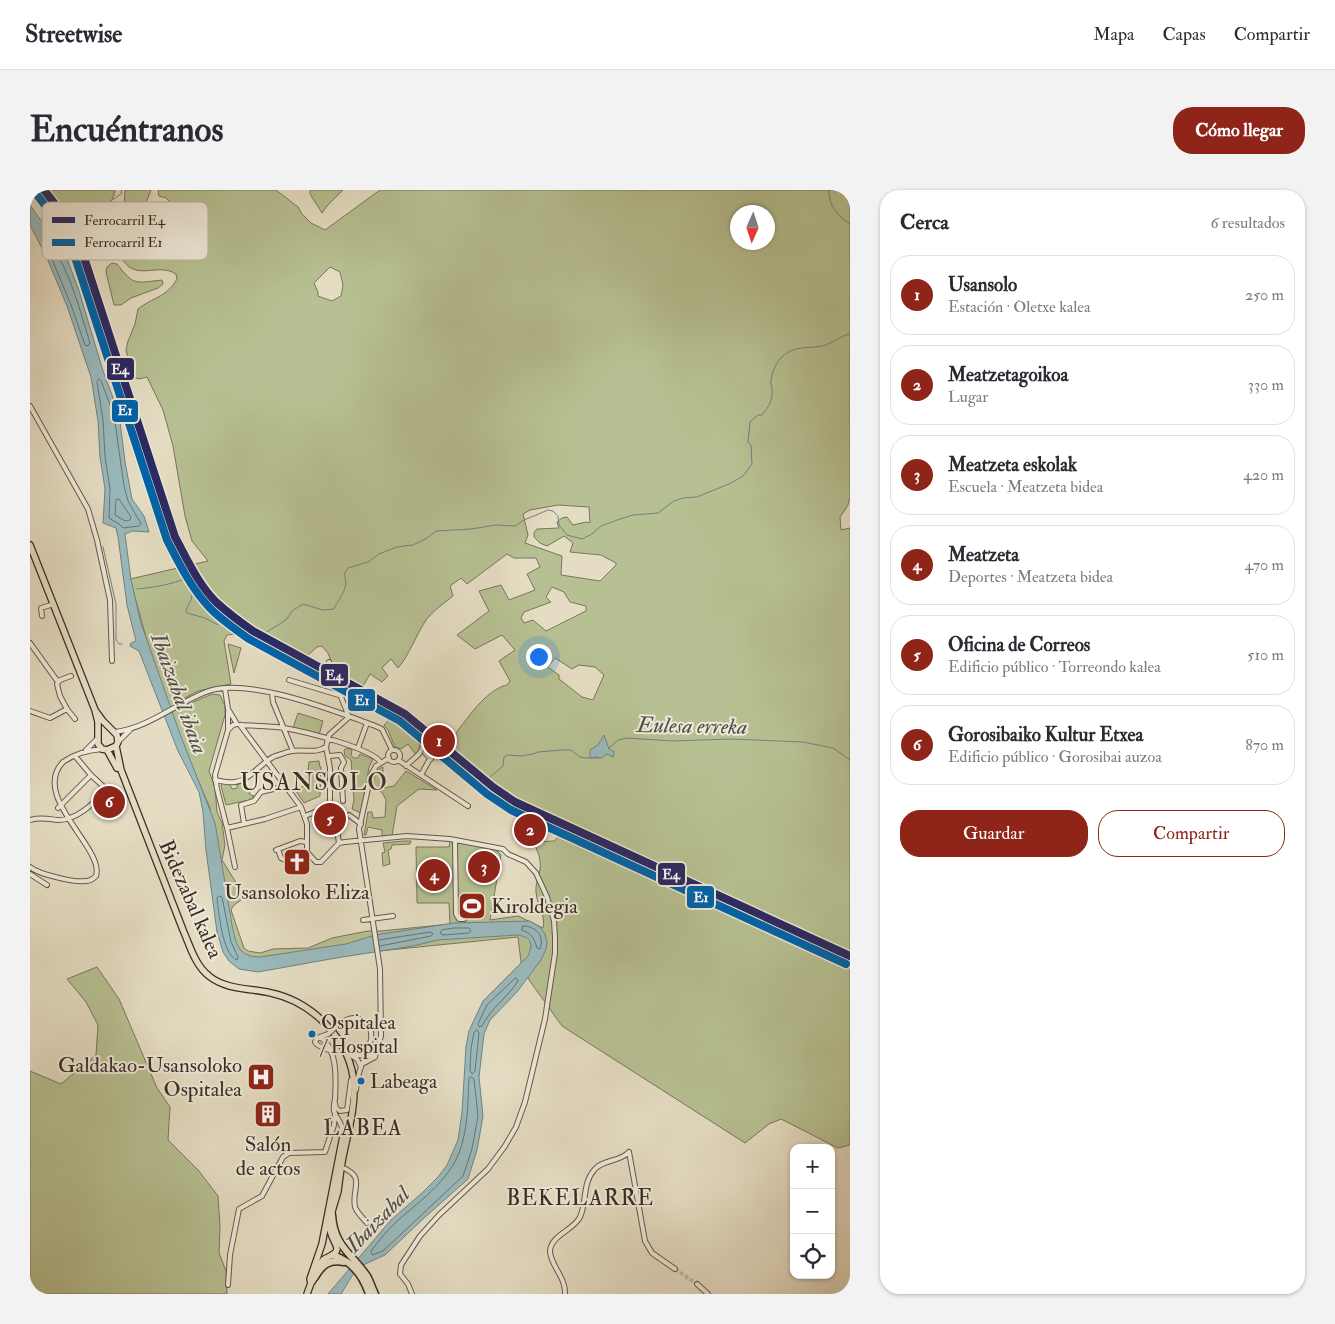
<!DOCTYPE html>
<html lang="es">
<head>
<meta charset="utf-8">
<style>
	body { margin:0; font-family:"IM FELL Double Pica",serif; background:#f2f2f3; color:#2b2b33 }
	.controls { position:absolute; right:15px; bottom:15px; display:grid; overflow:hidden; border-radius:10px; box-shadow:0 1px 4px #0004 }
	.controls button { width:45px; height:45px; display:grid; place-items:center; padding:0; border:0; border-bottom:1px solid #e1e1e2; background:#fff; color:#2b2b33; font:25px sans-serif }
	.compass { position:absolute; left:700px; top:15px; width:45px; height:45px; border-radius:50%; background:#fff; box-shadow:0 1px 4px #0004; rotate:183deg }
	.you { position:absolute; left:508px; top:466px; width:18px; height:18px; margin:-12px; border:4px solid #fff; border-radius:50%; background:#1a73e8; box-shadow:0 0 0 8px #1a73e833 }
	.badge { display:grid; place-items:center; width:32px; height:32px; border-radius:50%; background:#8f2418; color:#fff; font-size:16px; font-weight:700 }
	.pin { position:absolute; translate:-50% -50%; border:2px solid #fff; box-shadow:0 1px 5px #0006 }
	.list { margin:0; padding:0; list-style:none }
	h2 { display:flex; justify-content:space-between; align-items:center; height:65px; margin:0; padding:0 20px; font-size:21px }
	h2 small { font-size:16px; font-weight:400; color:#7c7c81 }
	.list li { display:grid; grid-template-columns:32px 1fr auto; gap:15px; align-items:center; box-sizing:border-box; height:80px; margin:0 10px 10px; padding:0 10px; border:1px solid #e1e1e2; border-radius:20px }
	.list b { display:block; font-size:19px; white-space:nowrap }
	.list p { margin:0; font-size:16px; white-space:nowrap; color:#7c7c81 }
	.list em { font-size:16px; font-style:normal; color:#7c7c81 }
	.actions { display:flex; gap:10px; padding:15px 20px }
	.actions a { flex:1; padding:11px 0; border:1px solid #8f2418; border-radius:20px; text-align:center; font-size:18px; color:#8f2418 }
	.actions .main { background:#8f2418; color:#fff }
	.icon { flex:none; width:28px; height:28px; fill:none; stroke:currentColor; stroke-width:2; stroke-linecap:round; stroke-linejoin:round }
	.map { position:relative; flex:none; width:820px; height:1104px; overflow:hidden; border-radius:20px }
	header { display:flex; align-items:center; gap:30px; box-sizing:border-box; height:70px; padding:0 25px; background:#fff; border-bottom:1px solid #e1e1e2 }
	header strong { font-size:24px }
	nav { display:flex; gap:28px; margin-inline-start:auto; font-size:18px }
	.intro { display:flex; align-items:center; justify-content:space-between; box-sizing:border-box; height:120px; padding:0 30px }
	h1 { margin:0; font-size:35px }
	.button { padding:12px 22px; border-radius:20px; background:#8f2418; color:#fff; font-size:18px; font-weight:700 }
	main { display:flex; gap:30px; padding:0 30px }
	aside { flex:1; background:#fff; border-radius:20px; box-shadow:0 1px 4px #0004 }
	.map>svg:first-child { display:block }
</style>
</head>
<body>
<header>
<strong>Streetwise</strong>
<nav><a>Mapa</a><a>Capas</a><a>Compartir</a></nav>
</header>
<div class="intro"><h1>Encuéntranos</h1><a class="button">Cómo llegar</a></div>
<main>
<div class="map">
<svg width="820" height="1104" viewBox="0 0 820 1104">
	<rect width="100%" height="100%" fill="#e5ddc3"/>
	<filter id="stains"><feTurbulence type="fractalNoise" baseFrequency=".004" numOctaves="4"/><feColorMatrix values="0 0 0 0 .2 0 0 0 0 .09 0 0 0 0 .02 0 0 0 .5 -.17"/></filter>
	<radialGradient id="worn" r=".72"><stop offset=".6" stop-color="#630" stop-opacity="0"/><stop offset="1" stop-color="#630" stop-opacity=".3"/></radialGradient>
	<path fill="#b7c092" stroke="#78765c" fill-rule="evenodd" d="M1 0H85C84 10 77 19 67 21 61 22 55 20 49 20L45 24 44 36 49 42 51 47 57 48 61 47 69 34 94 18 95 0H121L114 18 102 16 95 18C101 37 87 33 82 48L85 53 84 57C80 60 77 59 73 60 65 61 58 69 53 75L44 69C44 58 27 30 19 21 13 14 5 9 1 0Z
		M128 0H246L268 17 272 24 281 33 295 40 350 0H820V307L818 315 810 327 811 340 820 338V955L808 958 751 929 739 934 715 953 532 836 492 780 488 747 289 767 212 778 188 718 180 618 133 509 100 389 178 371 162 351 155 326 143 256 133 220 117 187 109 189 103 187 96 160 98 151 105 134 108 119C123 107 136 108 147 89L146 84C128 72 106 92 92 69L93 66 102 63 106 52 116 45 142 33 141 29 128 22 131 18 139 16 140 12 136 8 129 6ZM708 22H738V52H708ZM300 77 310 82 313 95 311 106 302 111 288 106V102L284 93ZM528 315 559 317 560 333 556 332 543 335 537 327 532 328 527 332 529 338 507 339 504 342V347L510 353 517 356 534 346 543 353 540 362 571 365 586 373V375L570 391 531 385 532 366 495 353 498 345 493 324 500 320ZM477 364 484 368H506L510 377 497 384 505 400 479 410 471 395 449 401 459 421 427 445 445 459 472 445 485 460 469 471 480 491 477 495C464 497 447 515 439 526 433 534 420 548 420 559 420 570 494 615 506 628 519 626 525 634 532 644L524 651 505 652C505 659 510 664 510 671 512 683 505 690 506 702 507 715 516 725 513 738L488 726 460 730 471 665 465 659 420 651 419 657H386L387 713H419L420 734 351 741H338L302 748 278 758 243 759 230 763 218 761 214 758 201 720 203 716 215 707 192 670 195 655 192 633 187 622 185 598 179 581 195 525V516L190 505 182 504 154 516 151 510 168 501 201 494 194 451 197 445 205 444 227 451 239 447 277 466 287 457 292 456 298 463 305 482 333 496 340 484 352 492 358 486 352 478 361 469 368 478C380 464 386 445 396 430 403 421 414 413 423 406L420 396 431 388 437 394ZM522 397 534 402 540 412 556 416V421L516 441 503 430 494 433 491 428 494 422 521 412 516 407ZM525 468 542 479 549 475 565 477 574 485 563 510 552 507 529 489V485L518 477Z
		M280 0H313L297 16 292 23 280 4Z
		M82 73 87 74C104 96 105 93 132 90L133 94 128 98 101 108 91 115H84L76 82 77 77Z
		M198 454 211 458 204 483Z
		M343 510 373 526 395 544 394 545 396 547 397 545 401 548 390 562 386 565 378 554 371 559 365 557 358 540 354 535 359 530 362 524 342 513Z
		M268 523 293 531 289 545 263 538Z
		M317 558 322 560 321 565 324 568H328L330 564 343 569 339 577 331 623 322 619 324 610 321 570 315 566 314 560Z
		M289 571 290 577H291L290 606 274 613 266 601 279 592V590H277L279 572Z
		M353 577V598L364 596 376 581 407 600 389 599 367 616 362 646H352V640L338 637 336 645H334L338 622H342L343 628 355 627 356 610 352 602 342 599C344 590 344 580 353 577Z
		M212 592 218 601 222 598 219 604 224 606 219 610 196 615 191 596 192 593 200 595 202 599 207 598V595Z
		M373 651H381L380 654 362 655 361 659 358 660 360 674 353 676 352 663 355 662 353 653Z
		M67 777 89 809 127 898 140 917 138 950 168 980 188 1006 190 1037 189 1063 196 1081 197 1104H0V881L31 894 66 865 68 835 56 812 37 789Z"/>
	<path fill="#99babd" stroke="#728281" d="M0 15 36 66 49 101 73 181 89 224 95 272 102 309 114 326 119 342 102 341 95 344 101 390 111 433 150 544 185 633 202 735C206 754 208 767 230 767L316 754 345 745 424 733 500 731 510 737 515 744 517 752 516 759 511 770 487 802 460 830 454 844 449 887 453 926 447 960 438 989 393 1029 355 1065 333 1075 322 1086 311 1104H298L361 1030 392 1003 408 987 417 975 428 950 432 922 436 857 439 841 453 811 498 766C503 753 502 748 488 745L408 750 383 756 306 768 228 782 209 779 199 771 193 762 187 742 176 660 173 622 169 602 148 561 109 461 100 456 101 453 106 451 97 415 88 347 86 338 73 333 75 299 70 267 68 231 61 187 37 116 17 68 0 35Z
		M574 545 579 559 584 562 583 567 577 564 571 568H560V560L568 555Z"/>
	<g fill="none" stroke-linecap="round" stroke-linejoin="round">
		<path stroke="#687472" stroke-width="1" d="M17 52 20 53C41 83 49 118 60 153L58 156 55 155 41 115 16 55Z
			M69 189 71 191 84 225 94 296 98 311 111 334 109 336 93 338 89 334 79 328 80 299 75 267 73 230 67 192Z
			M89 309 101 327 100 330 95 331 85 325 86 310Z
			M189 706 192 707 201 752 208 767 207 770C192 764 189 723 187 708Z
			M493 736C506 736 515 746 510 759L507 758C504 748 502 744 492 740Z
			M424 738H439L441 741 439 743 413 745 410 743 412 740Z
			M349 750 400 742 403 744 401 746 350 756
			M486 788 488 791C477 808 461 818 452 836L449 837 448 834 457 815Z
			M447 840 449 843 445 881 442 884 440 881 441 858 444 843Z
			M441 887 444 889 448 926 442 959 433 986 353 1061 342 1065 341 1061C349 1051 357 1040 366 1032 392 1009 425 987 433 950 438 931 438 909 439 889Z"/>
		<path stroke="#728281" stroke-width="1" d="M799 0C798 15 808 26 820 34
			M66 21C74 14 84 10 92 3L91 0
			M45 39 62 25
			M26 51 42 41
			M528 326 529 335 537 345 552 349 562 344 571 336 590 329 603 325 628 323 644 311 653 308 667 307 699 294 713 286 722 274 721 255 718 252 720 232 728 225H732C740 215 743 210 742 198 742 195 740 193 741 190 743 176 751 163 766 159 774 157 783 158 792 156 802 154 809 146 820 144
			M73 357 86 414V450L89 454H92
			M107 399C119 398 146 394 155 388L159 389 164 395 161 410 156 420 157 423 175 428 188 435
			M194 437 216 449 230 447
			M235 443 256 430 262 421 273 414 293 420 304 419C309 407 320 399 314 384L318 378 338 372 349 364 367 357 383 355 397 348 406 341 441 339 466 335 485 336 494 330 518 320 523 321 527 325
			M579 558 588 550 597 548 643 551 700 549 773 552 803 558 820 570
			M460 587 473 576 474 567 477 565 491 566 503 564 508 562 532 560H541L550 567 557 568 568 567"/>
		<path stroke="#c2baa4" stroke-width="4" stroke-dasharray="4 2" stroke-linecap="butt" d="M645 1079 667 1094"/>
		<g stroke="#63594d" stroke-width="6">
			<path id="minor" d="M0 216 58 319 67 350 80 410 82 471
				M12 426 11 418 24 414
				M0 453 28 492
				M299 472 301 480
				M259 490 312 506
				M195 499 198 519 207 534
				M242 503 243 512 263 561
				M37 519 45 529
				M0 521 20 528 37 519 30 506 27 494 30 490 41 486
				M210 535 271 617 277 634V662L286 672H291L309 653 315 652 377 646 420 649 473 659 478 664 496 672 506 683 517 707 524 731 525 747V763L515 829 495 912 486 937 475 956 458 979 409 1025 390 1046 371 1075 370 1084 378 1094 382 1104
				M211 535C225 536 240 536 254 538 272 541 343 558 351 573
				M198 540V522
				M85 542C118 538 145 514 176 502 216 486 302 520 343 535L352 539 362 560
				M88 552 100 540
				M296 557 300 578V616L305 627 309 653
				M328 558 337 533
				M397 558 395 563 401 569
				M358 566a6 6 0 1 1 12 0a6 6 0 1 1-12 0Z
				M56 560 67 549
				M299 566 310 565 314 572 311 578 313 611
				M368 570 438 616
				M376 576C383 568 391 566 393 555L385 543
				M391 585 402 565V562L397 558
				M185 590C191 591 199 593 205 592 220 590 230 574 243 567 249 565 256 562 262 561 273 559 286 564 296 557L299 545 319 527 303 487
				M28 618 61 585
				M319 625 331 634
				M275 626 300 616
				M0 630C10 627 18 629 28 630 47 630 63 614 75 601L76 599 61 585 45 566
				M214 633 211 615 224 611 231 602 256 596
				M197 638 235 629 271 617
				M425 650 426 724 429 729H434
				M248 659 251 668 255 670
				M246 660 270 651 276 652
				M0 677C9 684 44 693 56 691 60 691 63 689 66 686 75 658 0 607 33 572 44 564 59 560 73 559
				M205 677 197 638 187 599 185 585 198 540 203 535 207 534
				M0 684 17 695
				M333 730 363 726
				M308 835C315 830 322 826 330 829 352 838 336 864 331 877 328 884 327 893 326 900
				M298 844 287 848 285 852C287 857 296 858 301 861
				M290 847C308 859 306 889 305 909 304 913 303 917 304 921 306 929 313 932 312 942
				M315 862 327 869 331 877
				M323 866 331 865 343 866 346 863
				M332 874 345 867 351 846 350 779 329 639 341 585 346 576 359 568
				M305 913 306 918 310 921 317 920 321 890
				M599 962 615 1051 622 1063 645 1079
				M311 977C337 987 321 998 325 1017 327 1023 333 1028 337 1033
				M667 1094 678 1104
				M198 1095 200 1065 209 1019 232 1006 253 967 259 963 295 962 304 935 305 924
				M535 1104C536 1087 520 1075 520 1061 521 1045 544 1040 550 1027 557 1012 552 993 565 979 574 969 590 972 599 962"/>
		</g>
		<g stroke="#382d26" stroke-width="8">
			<path id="trunk" d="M0 355 65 520 68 532V554L72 559 77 560 86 556
				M65 520 73 531 87 545 88 552 86 556 91 580 153 740C160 756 165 775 179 786 196 800 220 798 241 803 283 812 322 851 324 896 325 924 315 951 311 978 310 986 309 993 308 1001 305 1013 299 1026 300 1038 300 1046 307 1054 307 1059 306 1066 298 1066 293 1070 287 1077 287 1087 281 1093
				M77 560 87 578
				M277 1104 281 1093 280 1089 292 1054 314 941"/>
		</g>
		<g stroke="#382d26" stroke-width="9">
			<path id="motorway" d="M302 1025C304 1056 321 1063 337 1086 340 1091 342 1098 345 1104
				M303 1065C322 1071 333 1086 339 1104
				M285 1087C292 1075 299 1069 314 1072"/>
		</g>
		<use href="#minor" stroke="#eee9d8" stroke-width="4"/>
		<use href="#trunk" stroke="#e5ddc3" stroke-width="5.5"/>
		<use href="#motorway" stroke="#e5ddc3" stroke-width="6"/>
		<g stroke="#63594d" stroke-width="6" stroke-linecap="butt">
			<path id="minor-bridge" d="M298 844 308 835"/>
		</g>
		<use href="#minor-bridge" stroke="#eee9d8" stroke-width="4"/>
		<g stroke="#eee9d8" stroke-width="11">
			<path id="rail-1" d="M14 0 39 32 50 55 145 347C157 369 168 394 186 412 198 423 210 432 223 441L375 524 463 597 485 612 820 766"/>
		</g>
		<g stroke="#eee9d8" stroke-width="11">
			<path id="rail-2" d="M7 5 32 37 42 58 137 350C149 373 161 398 179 417 190 429 205 439 219 449L370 531 457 604 481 620 816 774"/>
		</g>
		<use href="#rail-1" stroke="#2b2963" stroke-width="8"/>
		<use href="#rail-2" stroke="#0063a9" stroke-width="8"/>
	</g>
	<defs>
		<g id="church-square" transform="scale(1.4375)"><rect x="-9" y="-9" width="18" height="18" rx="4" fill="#8f2418" stroke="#eee9d8"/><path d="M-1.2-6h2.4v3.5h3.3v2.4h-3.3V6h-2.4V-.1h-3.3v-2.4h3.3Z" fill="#fff"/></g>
		<g id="stadium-square" transform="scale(1.4375)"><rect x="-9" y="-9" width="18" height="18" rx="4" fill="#8f2418" stroke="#eee9d8"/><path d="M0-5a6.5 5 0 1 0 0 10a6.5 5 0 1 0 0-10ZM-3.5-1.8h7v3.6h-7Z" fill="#fff"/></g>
		<g id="hospital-square" transform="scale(1.4375)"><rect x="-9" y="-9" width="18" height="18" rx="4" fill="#8f2418" stroke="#eee9d8"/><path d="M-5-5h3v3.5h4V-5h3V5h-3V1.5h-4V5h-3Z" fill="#fff"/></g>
		<g id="building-square" transform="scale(1.4375)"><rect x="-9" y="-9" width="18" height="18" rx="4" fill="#8f2418" stroke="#eee9d8"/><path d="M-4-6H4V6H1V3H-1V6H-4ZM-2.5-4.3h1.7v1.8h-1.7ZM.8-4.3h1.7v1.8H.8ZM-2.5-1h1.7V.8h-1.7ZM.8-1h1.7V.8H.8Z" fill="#fff"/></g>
	</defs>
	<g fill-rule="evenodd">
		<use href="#church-square" x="267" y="672"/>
		<use href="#stadium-square" x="442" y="716"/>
		<use href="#hospital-square" x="231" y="887"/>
		<use href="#building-square" x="238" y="924"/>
	</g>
	<g fill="#0065bd" stroke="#eee9d8" stroke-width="2">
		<circle cx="282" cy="844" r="4.5"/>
		<circle cx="331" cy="891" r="4.5"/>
	</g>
	<g text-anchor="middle" stroke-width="4" stroke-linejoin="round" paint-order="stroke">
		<g font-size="20" fill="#382d26" stroke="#eee9d8" text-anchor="start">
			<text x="291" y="839">Ospitalea<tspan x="291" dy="24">/ Hospital</tspan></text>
			<text x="340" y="898">Labeaga</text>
		</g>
		<g font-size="21" fill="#382d26" stroke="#eee9d8">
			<text x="267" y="709">Usansoloko Eliza</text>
			<text x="461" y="723" text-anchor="start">Kiroldegia</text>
			<text x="212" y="882" text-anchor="end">Galdakao-Usansoloko<tspan x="212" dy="24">Ospitalea</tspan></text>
			<text x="238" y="961">Salón<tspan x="238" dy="24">de actos</tspan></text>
		</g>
		<g font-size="21" fill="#382d26" stroke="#eee9d8">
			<text transform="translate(161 709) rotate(66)" y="7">Bidezabal kalea</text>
		</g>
		<g font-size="22" font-style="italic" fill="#50504c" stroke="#eee9d8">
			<text transform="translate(150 503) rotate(70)" y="8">Ibaizabal ibaia</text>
			<text transform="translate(662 535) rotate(1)" y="8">Eulesa erreka</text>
			<text transform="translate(347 1029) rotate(-46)" y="8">Ibaizabal</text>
		</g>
		<g font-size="22" letter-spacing="1" fill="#382d26" stroke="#eee9d8">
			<text x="333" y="945">LABEA</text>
			<text x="550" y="1015">BEKELARRE</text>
		</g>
		<g font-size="24" letter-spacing="1" fill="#382d26" stroke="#eee9d8">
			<text x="284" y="600">USANSOLO</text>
		</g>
	</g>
	<rect x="12" y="12" width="166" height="58" rx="8" fill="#eee9d8" stroke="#b7b1a3" stroke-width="1"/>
	<rect x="22" y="27" width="23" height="6" fill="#2b2963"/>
	<rect x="22" y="49" width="23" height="7" fill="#0063a9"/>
	<g font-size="14" fill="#382d26">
		<text x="54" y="35">Ferrocarril E4</text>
		<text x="54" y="57">Ferrocarril E1</text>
	</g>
	<g stroke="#eee9d8" stroke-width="2">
		<rect x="76" y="167" width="29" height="24" rx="5" fill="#2b2963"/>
		<rect x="81" y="209" width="28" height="24" rx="5" fill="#0063a9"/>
		<rect x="290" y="473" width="29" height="24" rx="5" fill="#2b2963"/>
		<rect x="317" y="498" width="29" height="24" rx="5" fill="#0063a9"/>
		<rect x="627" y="672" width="29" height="24" rx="5" fill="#2b2963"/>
		<rect x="656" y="695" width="29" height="24" rx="5" fill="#0063a9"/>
	</g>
	<g font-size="14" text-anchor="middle" font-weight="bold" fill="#fff">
		<text x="90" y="184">E4</text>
		<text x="95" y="225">E1</text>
		<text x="304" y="490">E4</text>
		<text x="332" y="515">E1</text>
		<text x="641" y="689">E4</text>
		<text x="671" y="712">E1</text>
	</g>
	<rect width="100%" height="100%" filter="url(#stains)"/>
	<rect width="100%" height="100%" fill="url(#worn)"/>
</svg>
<div class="controls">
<button>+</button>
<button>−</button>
<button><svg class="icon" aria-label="locate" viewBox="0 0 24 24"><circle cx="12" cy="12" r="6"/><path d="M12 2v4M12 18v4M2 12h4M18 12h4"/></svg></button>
</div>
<svg class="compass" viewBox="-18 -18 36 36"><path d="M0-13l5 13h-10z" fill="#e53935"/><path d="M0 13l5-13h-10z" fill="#7c7c81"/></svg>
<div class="you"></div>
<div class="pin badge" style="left:409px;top:551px">1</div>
<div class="pin badge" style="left:500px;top:640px">2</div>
<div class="pin badge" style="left:454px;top:677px">3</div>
<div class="pin badge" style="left:404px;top:685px">4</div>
<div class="pin badge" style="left:300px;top:629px">5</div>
<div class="pin badge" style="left:79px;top:612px">6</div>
</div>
<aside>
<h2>Cerca<small>6 resultados</small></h2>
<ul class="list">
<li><span class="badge">1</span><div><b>Usansolo</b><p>Estación · Oletxe kalea</p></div><em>250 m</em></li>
<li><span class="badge">2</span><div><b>Meatzetagoikoa</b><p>Lugar</p></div><em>330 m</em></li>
<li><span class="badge">3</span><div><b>Meatzeta eskolak</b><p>Escuela · Meatzeta bidea</p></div><em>420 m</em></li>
<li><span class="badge">4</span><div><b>Meatzeta</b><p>Deportes · Meatzeta bidea</p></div><em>470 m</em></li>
<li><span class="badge">5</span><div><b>Oficina de Correos</b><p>Edificio público · Torreondo kalea</p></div><em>510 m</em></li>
<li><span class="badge">6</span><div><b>Gorosibaiko Kultur Etxea</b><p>Edificio público · Gorosibai auzoa</p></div><em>870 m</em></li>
</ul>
<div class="actions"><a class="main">Guardar</a><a>Compartir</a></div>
</aside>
</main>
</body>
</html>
